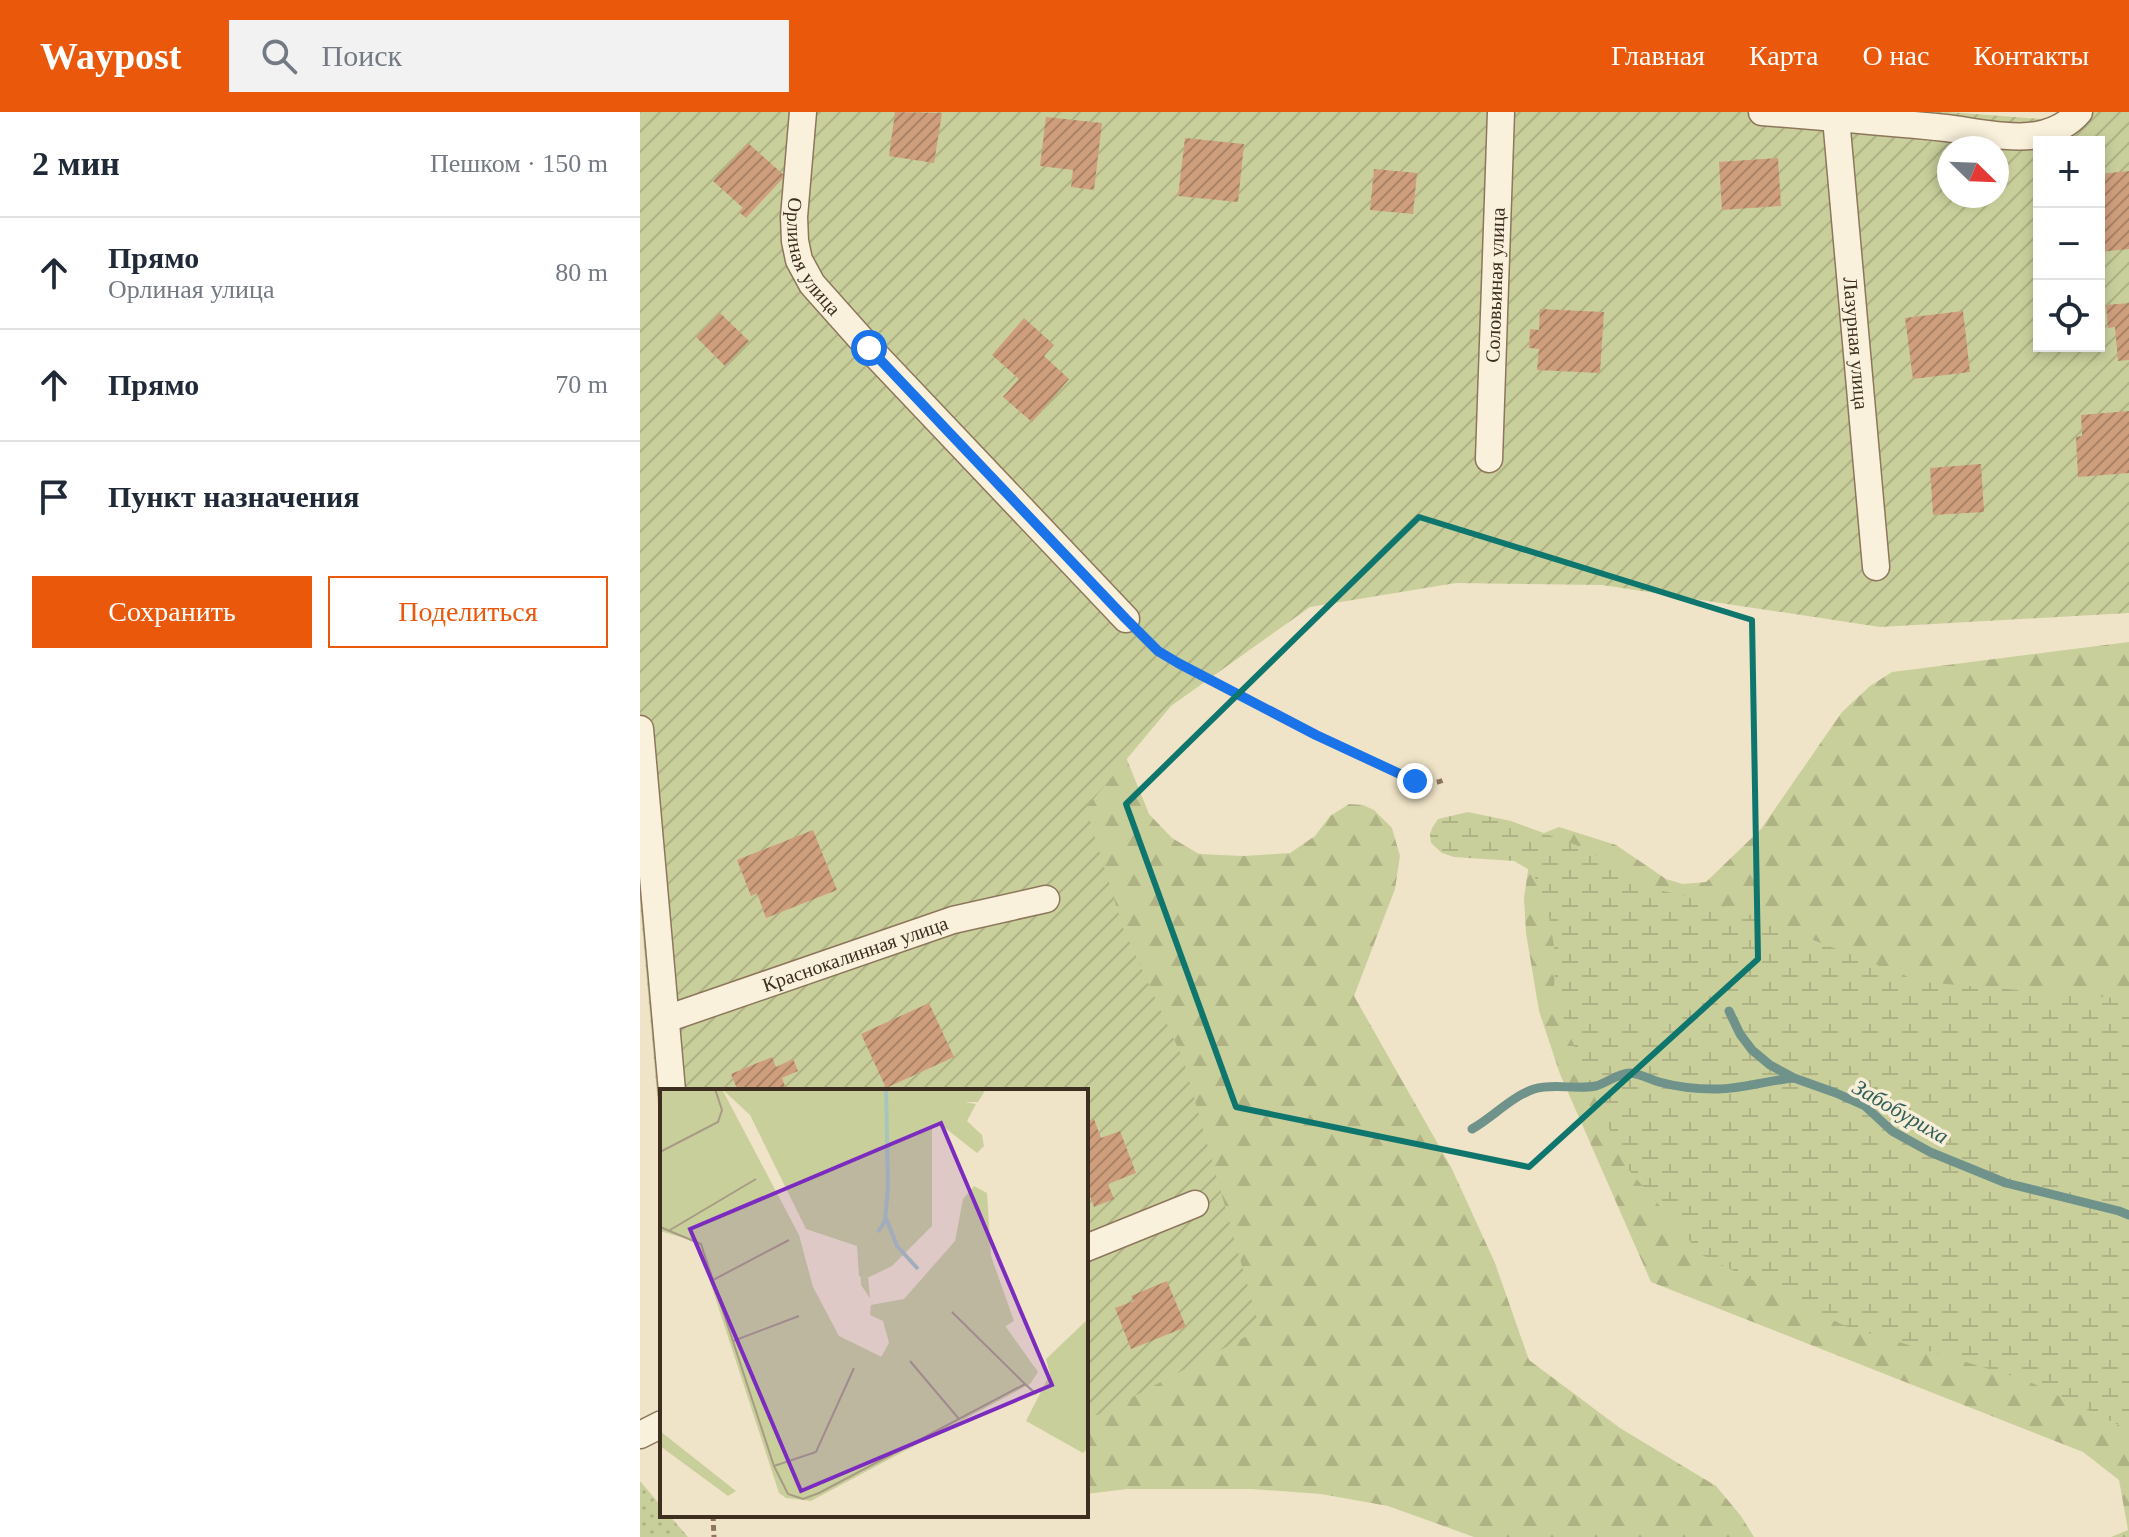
<!DOCTYPE html>
<html lang="ru">
<head>
<meta charset="utf-8">
<style>
	body { margin:0; font-family:Georgia,serif; background:#f2f2f3; color:#1f2937 }
	.controls { position:absolute; right:24px; top:24px; display:grid; overflow:hidden; border-radius:0px; box-shadow:0 4px 12px #0003 }
	.controls button { width:72px; height:72px; display:grid; place-items:center; padding:0; border:0; border-bottom:2px solid #e0e1e3; background:#fff; color:#1f2937; font:40px sans-serif }
	.compass { position:absolute; left:1297px; top:24px; width:72px; height:72px; border-radius:50%; background:#fff; box-shadow:0 4px 12px #0003; rotate:113deg }
	.stop { position:absolute; width:24px; height:24px; margin:-18px; border:6px solid #1a73e8; border-radius:50%; background:#fff }
	.stop.end { background:#1a73e8; border-color:#fff; box-shadow:0 2px 8px #0008 }
	.list { margin:0; padding:0; list-style:none }
	h2 { display:flex; justify-content:space-between; align-items:center; height:104px; margin:0; padding:0 32px; font-size:34px }
	h2 small { font-size:26px; font-weight:400; color:#747a83 }
	.list li { display:grid; grid-template-columns:52px 1fr auto; gap:24px; align-items:center; box-sizing:border-box; height:112px; padding:0 32px; border-top:2px solid #e0e1e3 }
	.list b { display:block; font-size:30px; white-space:nowrap }
	.list p { margin:0; font-size:26px; white-space:nowrap; color:#747a83 }
	.list em { font-size:26px; font-style:normal; color:#747a83 }
	.actions { display:flex; gap:16px; padding:24px 32px }
	.actions a { flex:1; padding:18px 0; border:2px solid #ea580c; border-radius:0px; text-align:center; font-size:28px; color:#ea580c }
	.actions .main { background:#ea580c; color:#fff }
	.icon { flex:none; width:44px; height:44px; fill:none; stroke:currentColor; stroke-width:2; stroke-linecap:round; stroke-linejoin:round }
	.map { position:relative; flex:none; width:1489px; height:1425px; overflow:hidden }
	header { display:flex; align-items:center; gap:48px; box-sizing:border-box; height:112px; padding:0 40px; background:#ea580c; color:#fff }
	header strong { font-size:38px }
	nav { display:flex; gap:44px; margin-inline-start:auto; font-size:28px }
	.search { width:560px; height:72px; background:#f2f2f3; display:flex; align-items:center; gap:20px; box-sizing:border-box; padding:0 28px; border-radius:0px; color:#747a83; font-size:30px }
	main { display:flex }
	aside { flex:1; background:#fff }
	.map>svg:first-child { display:block }
</style>
</head>
<body>
<header>
<strong>Waypost</strong>
<div class="search"><svg class="icon" aria-label="search" viewBox="0 0 24 24"><circle cx="10" cy="10" r="6"/><path d="M15 15l6 6"/></svg>Поиск</div>
<nav><a>Главная</a><a>Карта</a><a>О нас</a><a>Контакты</a></nav>
</header>
<main>
<aside>
<h2>2 мин<small>Пешком · 150 m</small></h2>
<ul class="list">
<li><svg class="icon" aria-label="ahead" viewBox="0 0 24 24"><path d="M12 20V5M6 11l6-6 6 6"/></svg><div><b>Прямо</b><p>Орлиная улица</p></div><em>80 m</em></li>
<li><svg class="icon" aria-label="ahead" viewBox="0 0 24 24"><path d="M12 20V5M6 11l6-6 6 6"/></svg><div><b>Прямо</b></div><em>70 m</em></li>
<li><svg class="icon" aria-label="arrive" viewBox="0 0 24 24"><path d="M6 21V4h12l-3 4 3 4H6"/></svg><div><b>Пункт назначения</b></div></li>
</ul>
<div class="actions"><a class="main">Сохранить</a><a>Поделиться</a></div>
</aside>
<div class="map">
<svg width="1489" height="1425" viewBox="0 0 1489 1425">
	<defs>
		<pattern id="grass-dots" width="8" height="8" patternUnits="userSpaceOnUse" patternTransform="scale(2)"><rect width="8" height="8" fill="#c9cf9b"/><path d="M2 2h.1M6 6h.1" fill="none" stroke="#aeb285" stroke-width="1.8" stroke-linecap="round"/></pattern>
		<pattern id="forest-firs" width="22" height="20" patternUnits="userSpaceOnUse" patternTransform="scale(2)"><rect width="22" height="20" fill="#c9cf9b"/><path d="M5 1l3.5 6h-7zM16 11l3.5 6h-7z" fill="#aeb285"/></pattern>
		<pattern id="wetland-marsh" width="20" height="14" patternUnits="userSpaceOnUse" patternTransform="scale(2)"><rect width="20" height="14" fill="#c9cf9b"/><path d="M1 5h8M5 5V1M11 12h8M15 12V8" fill="none" stroke="#aeb285"/></pattern>
		<pattern id="garden-furrows" width="10" height="10" patternUnits="userSpaceOnUse" patternTransform="scale(2)"><rect width="10" height="10" fill="#c9cf9b"/><path d="M-1 1l2-2M0 10L10 0M9 11l2-2" fill="none" stroke="#aeb285"/></pattern>
		<pattern id="building-hatch" width="6" height="6" patternUnits="userSpaceOnUse" patternTransform="scale(2)"><rect width="6" height="6" fill="#cf9f7d"/><path d="M-1 1l2-2M0 6l6-6M5 7l2-2" fill="none" stroke="#a98266"/></pattern>
	</defs>
	<rect width="100%" height="100%" fill="#f0e4c8"/>
	<path fill="url(#grass-dots)" d="M0 1369 22 1395V1403H29L48 1425H0Z"/>
	<path fill="url(#forest-firs)" d="M29 368 479 628 509 702 532 726 559 742 603 744 650 741 675 724 690 704 709 692 723 693 734 698 752 716 760 744 755 777 714 884 811 1055 855 1151 889 1248 980 1316 1076 1374 1101 1404 1114 1425H834L748 1394 681 1382 611 1377H487L446 1382V1270L555 1092Z
		M1489 530V1425H1471L1488 1418 1479 1368 1443 1340 1011 1170 920 962 899 899 886 821 884 786 891 738 904 721 919 715 976 733 1026 767 1043 772 1066 770 1121 717 1202 600 1230 574 1252 560Z"/>
	<path fill="url(#wetland-marsh)" d="M828 700 871 709 944 736 1013 777 1061 787 1122 808 1281 870 1489 887V1318L1386 1268 1205 1214 1062 1143 988 1057 949 973 914 881 915 840 909 804 893 760 874 749 814 745 802 741 791 731 790 723 792 716 798 707Z"/>
	<path fill="url(#garden-furrows)" fill-rule="evenodd" d="M0 0H1309L1414 8 1421 0H1489V501L1240 515 962 473 816 471 670 495 531 594 446 696 483 816 543 947 620 1217 461 1302 446 1305V979H22V1039L0 791ZM1399 30H1459V234H1399ZM1309 36H1357V84H1309Z"/>
	<g fill="none" stroke-linecap="round" stroke-linejoin="round">
		<path stroke="#6f938a" stroke-width="9" d="M1089 899 1100 922 1112 938 1130 953 1154 966 1196 981 1225 994 1252 1019 1290 1040 1366 1071 1479 1099 1489 1103
			M832 1017C853 1005 871 985 894 977 914 971 935 978 956 974 967 971 978 961 990 961 1001 962 1009 967 1019 970 1037 975 1057 977 1075 977 1101 978 1127 968 1154 966"/>
	</g>
	<path fill="url(#building-hatch)" d="M255 0 302 1 294 51 249 44Z
		M406 5 462 11 454 78 431 75 433 58 400 54Z
		M545 26 604 32 598 90 538 84Z
		M108 31 145 64 106 106 99 100 103 96 73 69Z
		M1138 46 1141 94 1082 98 1079 50Z
		M734 57 777 61 773 102 730 98Z
		M1489 59V137L1459 140V62Z
		M1489 191V248L1478 249 1475 215 1468 216 1466 193Z
		M900 197 964 200 960 261 897 258 899 237 889 236 890 217 899 218Z
		M1323 199 1330 260 1273 267 1265 206Z
		M80 201 109 229 85 254 56 225Z
		M384 206 414 233 404 244 429 267 392 310 363 285 379 267 352 243Z
		M1489 299V361L1438 365 1436 325 1442 324 1441 303Z
		M1341 352 1344 400 1293 403 1290 356Z
		M173 718 197 778 126 806 117 781 111 784 97 748Z
		M289 891 314 945 246 976 221 922Z
		M132 945 136 955 153 947 158 959 142 966 147 979H98L91 962Z
		M454 1007 461 1026 480 1019 496 1061 468 1072 474 1087 454 1095 449 1081 446 1082V1010Z
		M527 1169 546 1215 491 1237 475 1196 494 1189 491 1184Z"/>
	<g fill="none" stroke-linecap="round" stroke-linejoin="round">
		<g stroke="#8d765c" stroke-width="29">
			<g id="minor">
				<path id="s1" d="M163 0 154 105 155 129 159 148 172 172 229 236 486 507"/>
				<path d="M1122 0C1183 5 1244 10 1306 16 1332 19 1372 28 1397 23 1413 20 1429 12 1439 0"/>
				<path id="s2" d="M1196 6 1236 455"/>
				<path id="s3" d="M849 347 861 0"/>
				<path d="M0 617 32 979"/>
				<path id="s4" d="M26 907 313 808 406 787"/>
				<path d="M446 1136 555 1092"/>
				<path d="M0 1323 22 1312"/>
			</g>
		</g>
		<path stroke="#8d765c" stroke-width="5" stroke-dasharray="6 4" stroke-linecap="butt" d="M504 525 518 539 538 551 676 623 775 669C787 672 795 672 806 667
			M73 1403 74 1425"/>
		<use href="#minor" stroke="#faf1dc" stroke-width="26"/>
	</g>
	<g fill="none" stroke-linecap="round" stroke-linejoin="round">
		<path stroke="#1a73e8" stroke-width="10" d="M229 236 486 507 518 539 538 551 676 623 775 669"/>
	</g>
	<path fill="none" stroke="#0f766e" stroke-width="6" stroke-linejoin="round" d="M779 405 1112 508 1118 847 889 1055 596 995 486 692Z"/>
	<g text-anchor="middle" stroke-width="7" stroke-linejoin="round" paint-order="stroke">
		<g font-size="20" fill="#3d2e20" stroke="#f7eed8">
			<text dy="7" stroke="none"><textPath href="#s1" startOffset="150">Орлиная улица</textPath></text>
			<text dy="7" stroke="none"><textPath href="#s3" startOffset="174">Соловьиная улица</textPath></text>
			<text dy="7" stroke="none"><textPath href="#s2" startOffset="226">Лазурная улица</textPath></text>
			<text dy="7" stroke="none"><textPath href="#s4" startOffset="200">Краснокалинная улица</textPath></text>
		</g>
		<g font-size="22" font-style="italic" fill="#2f5d5a" stroke="#f7eed8">
			<text transform="translate(1261 999) rotate(30)" y="8">Забобуриха</text>
		</g>
	</g>
	<g transform="translate(20 977)">
		<rect width="428" height="428" fill="#f0e4c8"/>
		<path d="M428 230V359L423 364 366 332 390 285 386 270Z" fill="#c9cf9b"/>
		<path d="M62 0H326L318 13H305L316 15 307 32 322 46 324 57 317 64 280 35 272 40V137L232 177 205 190 199 187 197 157 146 140 90 26ZM314 97 327 104 331 167 354 232 182 337 229 254 223 232 210 226 211 216 244 210 295 152 303 110ZM0 342 76 402 68 407 0 357Z" fill="#c9cf9b"/>
		<path d="M151 0H252L262 38 263 130 242 163 208 188 210 209 201 196 199 112 174 36Z" fill="#c9cf9b"/>
		<path d="M0 0H62L139 146 153 198 179 247 230 272 309 202 336 224 378 283 370 295 151 412 126 409 119 404 37 153 0 142Z" fill="#c9cf9b"/>
		<path fill="none" stroke="#a9c4bc" stroke-width="4" d="M226 129 237 157 258 180M218 143 225 132 228 98 226 0"/>
		<path fill="none" stroke="#a89b85" stroke-width="2" d="M0 63 58 33 62 21 55 0M0 138 41 155 114 377 128 405 143 410 159 404 365 295 376 305M10 141 96 90M53 191 129 151M292 223 365 295M73 252 139 227M250 272 299 330M114 377 156 363 194 279"/>
		<path fill="#7b2cbf" fill-opacity="0.15" stroke="#7b2cbf" stroke-width="4" d="M281 34 392 296 141 402 30 140Z"/>
		<rect width="428" height="428" fill="none" stroke="#3d2e20" stroke-width="4"/>
	</g>
</svg>
<div class="controls">
<button>+</button>
<button>−</button>
<button><svg class="icon" aria-label="locate" viewBox="0 0 24 24"><circle cx="12" cy="12" r="6"/><path d="M12 2v4M12 18v4M2 12h4M18 12h4"/></svg></button>
</div>
<svg class="compass" viewBox="-18 -18 36 36"><path d="M0-13l5 13h-10z" fill="#e53935"/><path d="M0 13l5-13h-10z" fill="#747a83"/></svg>
<div class="stop" style="left:229px;top:236px"></div>
<div class="stop end" style="left:775px;top:669px"></div>
</div>
</main>
</body>
</html>
